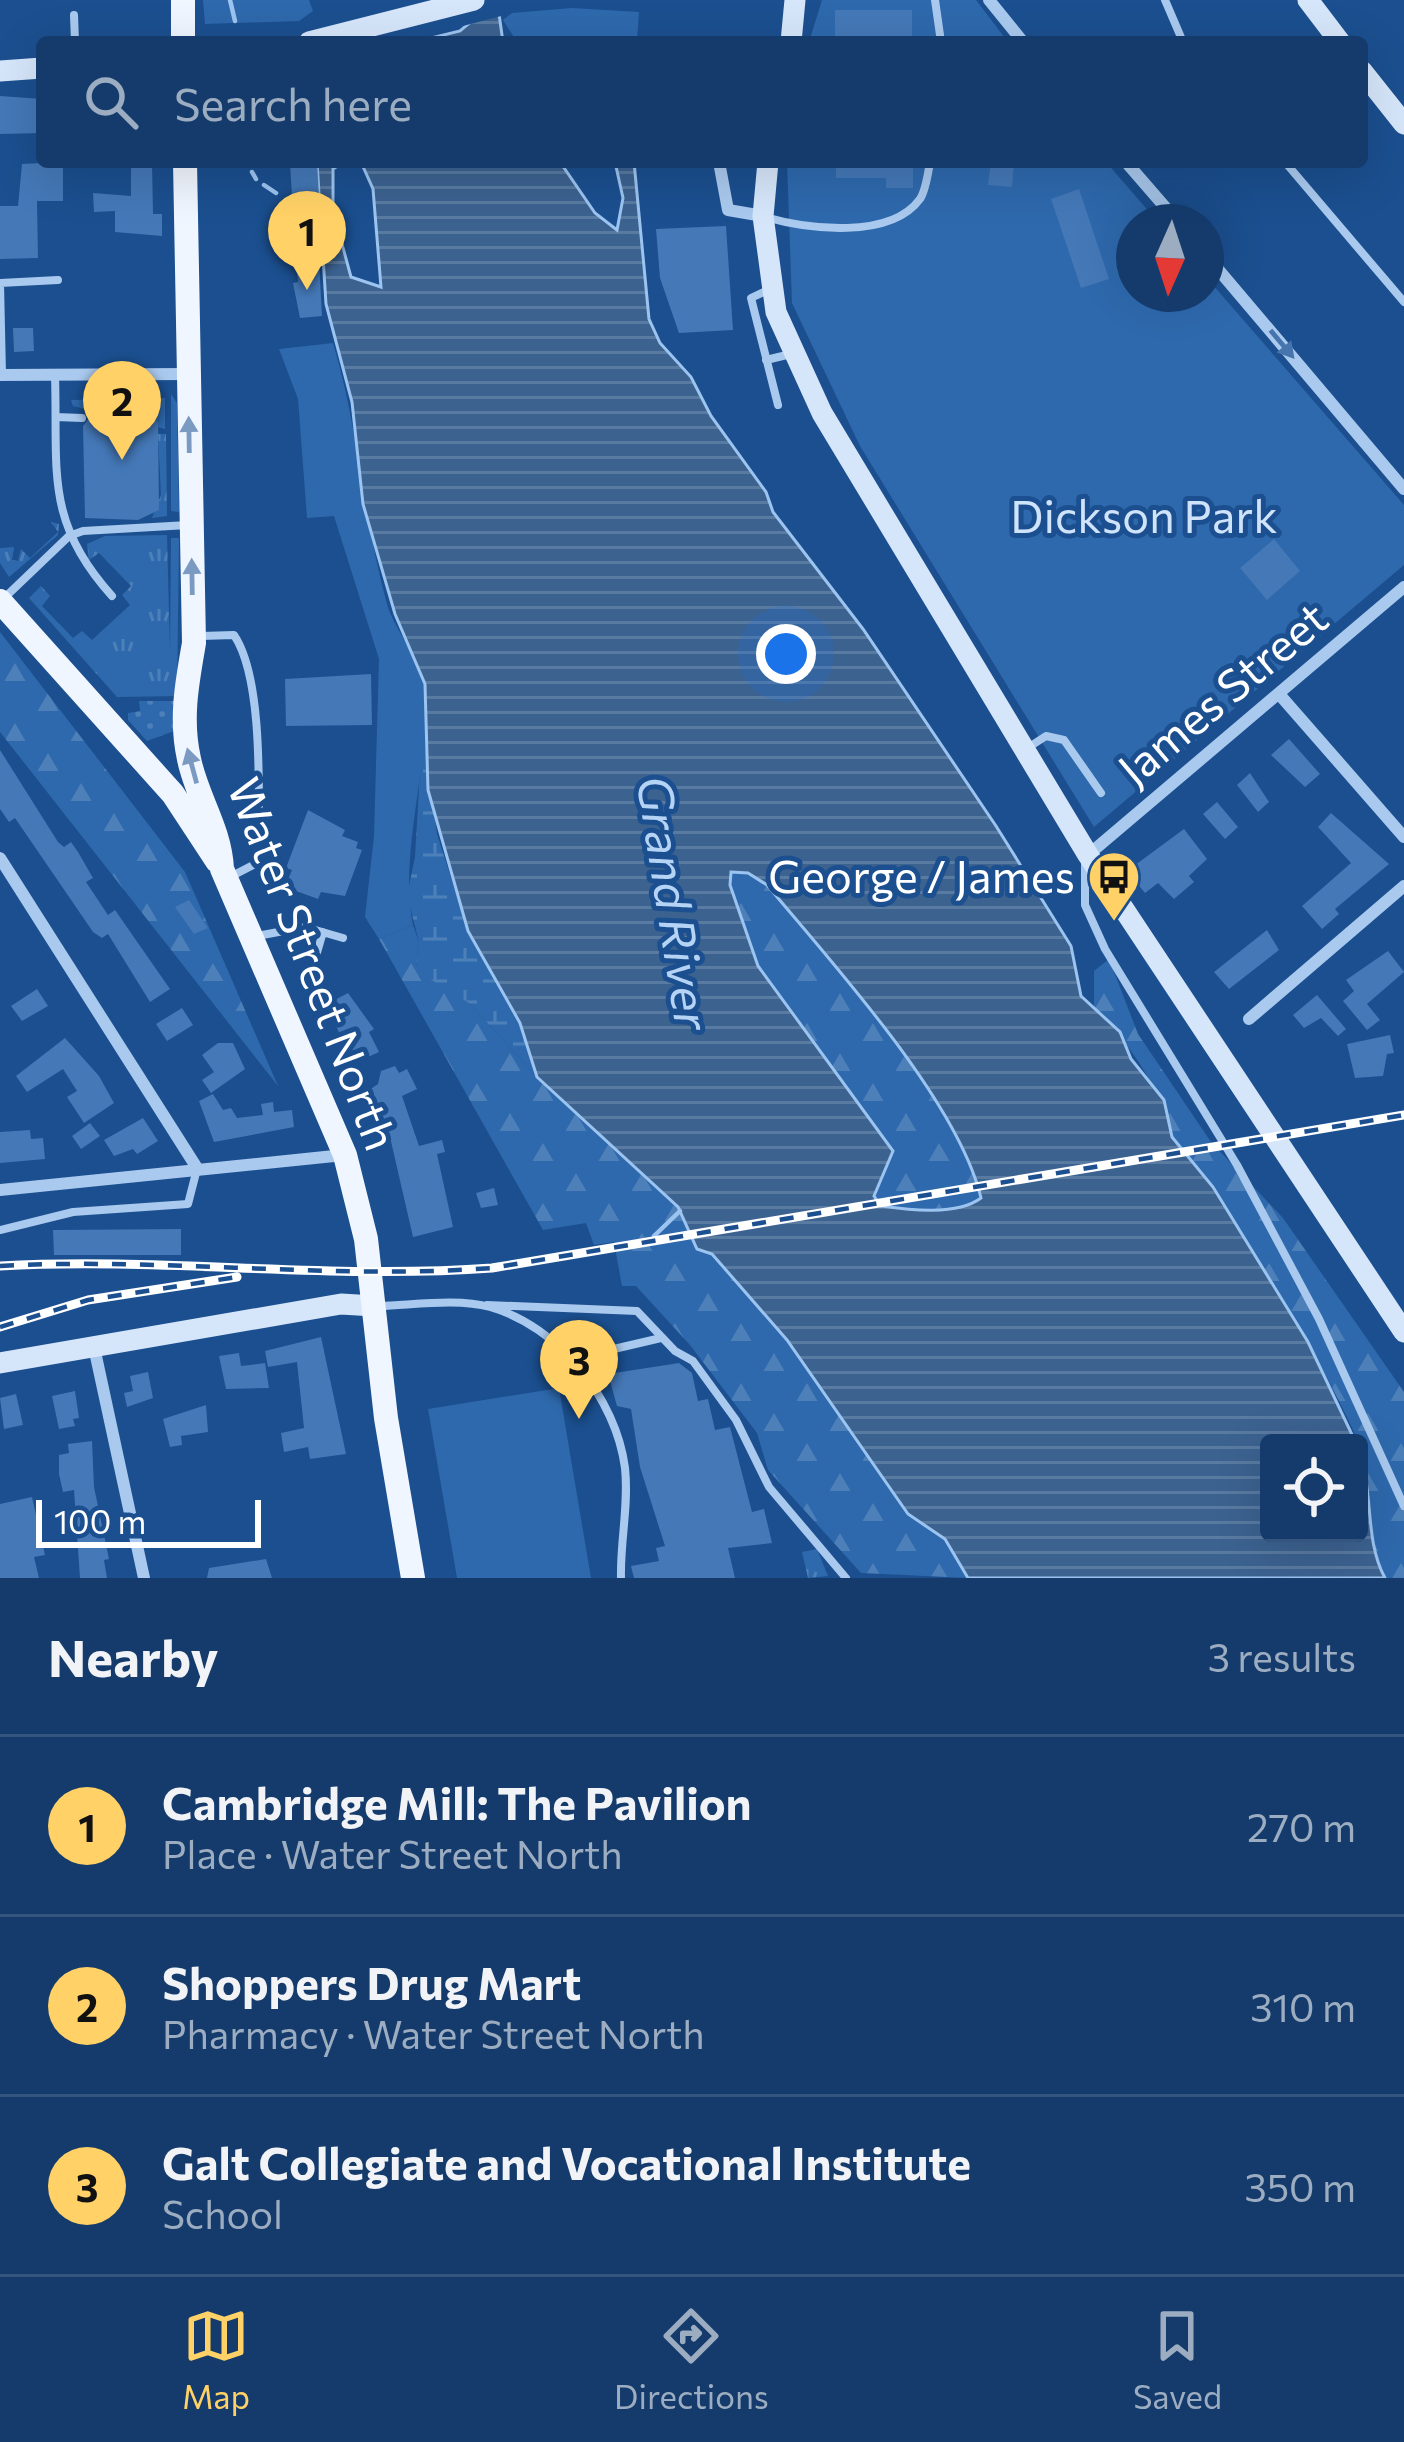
<!DOCTYPE html>
<html lang="en">
<head>
<meta charset="utf-8">
<style>
	body { margin:0; font-family:Commissioner,sans-serif; background:#214673; color:#f1f3f6 }
	.controls { position:absolute; right:36px; bottom:36px; display:grid; overflow:hidden; border-radius:12px; box-shadow:0 12px 48px #0002 }
	.controls button { width:108px; height:108px; display:grid; place-items:center; padding:0; border:0; border-bottom:3px solid #33557e; background:#143b6b; color:#f1f3f6; font:60px sans-serif }
	.compass { position:absolute; left:1116px; top:204px; width:108px; height:108px; border-radius:50%; background:#143b6b; box-shadow:0 12px 48px #0002; rotate:183deg }
	.scale { position:absolute; left:36px; bottom:30px; width:225px; box-sizing:border-box; padding-left:12px; border:6px solid #fff; border-top:0; font-size:33px; line-height:42px; white-space:nowrap; color:#fff; -webkit-text-stroke:9px #1b4f8f; paint-order:stroke }
	.you { position:absolute; left:786px; top:654px; width:42px; height:42px; margin:-30px; border:9px solid #fff; border-radius:50%; background:#1a73e8; box-shadow:0 0 0 18px #1a73e833 }
	.badge { display:grid; place-items:center; width:78px; height:78px; border-radius:50%; background:#ffd166; color:#111; font-size:39px; font-weight:700 }
	.pin { position:absolute; translate:-50% -99px; filter:drop-shadow(0 3px 6px #0008) }
	.pin::after { content:''; position:absolute; top:63px; width:42px; height:36px; background:inherit; clip-path:polygon(0 0,100% 0,50% 100%) }
	.list { margin:0; padding:0; list-style:none }
	h2 { display:flex; justify-content:space-between; align-items:center; height:156px; margin:0; padding:0 48px; font-size:51px }
	h2 small { font-size:39px; font-weight:400; color:#9dadc1 }
	.list li { display:grid; grid-template-columns:78px 1fr auto; gap:36px; align-items:center; box-sizing:border-box; height:180px; padding:0 48px; border-top:3px solid #33557e }
	.list b { display:block; font-size:45px; white-space:nowrap }
	.list p { margin:0; font-size:39px; white-space:nowrap; color:#9dadc1 }
	.list em { font-size:39px; font-style:normal; color:#9dadc1 }
	.icon { flex:none; width:66px; height:66px; fill:none; stroke:currentColor; stroke-width:2; stroke-linecap:round; stroke-linejoin:round }
	.map { position:relative; flex:none; width:1404px; height:1578px; overflow:hidden }
	.search { position:absolute; background:#143b6b; box-shadow:0 12px 48px #0002; left:36px; right:36px; top:36px; height:132px; display:flex; align-items:center; gap:30px; box-sizing:border-box; padding:0 42px; border-radius:12px; color:#9dadc1; font-size:45px }
	.sheet { height:696px; background:#143b6b }
	nav { display:flex; justify-content:space-around; align-items:center; box-sizing:border-box; height:168px; border-top:3px solid #33557e; background:#143b6b; font-size:33px; color:#9dadc1 }
	nav a { display:grid; justify-items:center; gap:6px }
	nav .on { color:#ffd166 }
	.map>svg:first-child { display:block }
</style>
</head>
<body>
<div class="map">
<svg width="1404" height="1578" viewBox="0 0 1404 1578">
	<defs>
		<pattern id="grass-tufts" width="24" height="20" patternUnits="userSpaceOnUse" patternTransform="scale(3)"><rect width="24" height="20" fill="#2e69ad"/><path d="M3 7l-1-3M5 7V3M7 7l1-3M15 17l-1-3M17 17v-4M19 17l1-3" fill="none" stroke="#4d80b9"/></pattern>
		<pattern id="forest-firs" width="22" height="20" patternUnits="userSpaceOnUse" patternTransform="scale(3)"><rect width="22" height="20" fill="#2e69ad"/><path d="M5 1l3.5 6h-7zM16 11l3.5 6h-7z" fill="#4d80b9"/></pattern>
		<pattern id="wetland-marsh" width="20" height="14" patternUnits="userSpaceOnUse" patternTransform="scale(3)"><rect width="20" height="14" fill="#2e69ad"/><path d="M1 5h8M5 5V1M11 12h8M15 12V8" fill="none" stroke="#4d80b9"/></pattern>
		<pattern id="garden-dots" width="8" height="8" patternUnits="userSpaceOnUse" patternTransform="scale(3)"><rect width="8" height="8" fill="#2e69ad"/><path d="M2 2h.1M6 6h.1" fill="none" stroke="#4d80b9" stroke-width="1.8" stroke-linecap="round"/></pattern>
		<pattern id="water-rules" width="6" height="5" patternUnits="userSpaceOnUse" patternTransform="scale(3)"><rect width="6" height="5" fill="#3c6290"/><path d="M0 2.5h6" fill="none" stroke="#597aa1"/></pattern>
	</defs>
	<rect width="100%" height="100%" fill="#1b4f8f"/>
	<path fill="url(#grass-tufts)" d="M171 394 177 403 179 512 171 511Z
		M165 398V429L73 406 71 400Z
		M158 434H166L167 516 152 518 161 495Z
		M51 522 59 524 58 535 9 577 0 563V548L14 547 12 560 18 561 21 549 30 558 58 532Z
		M167 535 170 652 171 538H179L177 696 117 697 29 598 41 586 50 596 42 606 73 638 82 631 92 640 130 605 122 595 131 586 99 553 89 560 87 544 105 536Z
		M817 1549 828 1576 808 1578 802 1552Z"/>
	<path fill="url(#forest-firs)" d="M0 632 185 872 278 1086 0 732Z
		M730 872 748 873 767 885C833 965 958 1100 981 1198 956 1216 910 1209 881 1206L874 1196 893 1151 758 966 730 885Z
		M413 925 419 942 416 963 469 1003 537 1077 678 1207 697 1249 712 1254 787 1340 908 1514 945 1539 968 1578 861 1573 768 1470 757 1433 690 1345 636 1286H622L614 1242 594 1245 586 1223 543 1230 379 939Z
		M1109 959 1138 1034 1211 1142 1283 1218 1404 1392V1578H1385C1363 1538 1377 1485 1359 1443 1312 1337 1240 1233 1172 1136 1163 1093 1127 1038 1094 1009V971Z"/>
	<path fill="url(#wetland-marsh)" d="M425 684V744L437 834 468 931 520 1023 537 1077 469 1003 422 974 416 963 419 942 407 895 415 857Z"/>
	<path fill="#2e69ad" d="M203 0H309L313 11 299 21 205 24Z
		M822 0H976L1008 42H809Z
		M572 8 639 12 637 42H517L503 20 512 13Z
		M787 162H1106L1158 222H1134V294H1206V277L1404 505V565L1094 827 860 446 792 303Z
		M333 343C359 429 363 518 387 604 395 632 422 659 425 688 431 762 398 855 413 925L379 939 365 917 374 836 379 659 334 516 307 518 298 399 279 349Z
		M559 1388 591 1578H457L428 1409Z"/>
	<path fill="url(#garden-dots)" d="M139 701H176L174 731 147 741 128 720V713L140 711Z"/>
	<path fill="url(#water-rules)" stroke="#9cc4f0" stroke-width="3" fill-rule="evenodd" d="M497 0 503 42H415L460 31Z
		M317 162H344L333 169V211L351 277 381 287 373 189 361 162H560L595 213 617 230 623 198 615 162H634L649 319 660 343 691 377 711 416 766 492 773 512 863 629 996 826 1071 946 1081 996 1120 1032 1131 1059 1164 1100 1172 1137 1213 1187 1308 1342 1356 1443H1269V1533H1359V1450C1374 1491 1364 1540 1385 1578H968L945 1539 908 1514 787 1340 712 1254 697 1249 678 1207 537 1077 520 1023 468 931 428 790 425 684 395 614 363 504 352 402 326 304ZM731 872 748 873 767 885C833 964 958 1101 981 1198 957 1216 909 1210 881 1206L874 1196 893 1151 758 966 730 885Z"/>
	<path fill="#1b4f8f" d="M380 0H394L407 41 363 42 355 7Z
		M402 0H443L451 27 450 0H503L505 15 409 40Z"/>
	<g fill="none" stroke-linecap="round" stroke-linejoin="round">
		<path stroke="#9cc4f0" stroke-width="4.5" d="M230 0 235 21
			M252 172 256 179
			M264 185 276 193
			M654 1236 680 1211"/>
	</g>
	<path fill="#4478b7" d="M835 10H912V42H835Z
		M0 96 42 99V133L0 134Z
		M63 162V201H37L38 258 0 259V206H18L22 164Z
		M131 162H152L153 214H162V236L115 232V211L94 212 93 193 131 196Z
		M290 162H317L319 197H292Z
		M836 162H913V188H886V178H836Z
		M991 162H1014L1012 187 988 185Z
		M1079 189 1109 279 1081 288 1051 199Z
		M726 226 733 330 679 333 660 278 656 229Z
		M319 260 322 316 300 318 293 283 298 282 296 262Z
		M13 328H33L34 351 14 352Z
		M144 404 158 423 159 510 138 520 85 518 83 426 90 417 82 405Z
		M1274 539 1300 571 1267 600 1240 568Z
		M371 674 372 725 286 726 285 679Z
		M1289 739 1320 774 1305 787 1271 755Z
		M0 750 58 842 64 847 71 842 78 852 93 878 86 882 108 915 115 910 170 989 150 1002 108 934 102 938 93 932 15 818 9 822 0 809Z
		M1250 773 1269 802 1258 812 1237 785Z
		M1217 802 1238 827 1225 839 1203 814Z
		M308 810 345 830 342 836 358 842 356 848 362 850 345 896 321 892 318 899 285 887 292 870 286 868Z
		M1331 813 1389 864 1335 909 1339 914 1322 929 1302 906 1351 863 1318 827Z
		M1184 829 1207 859 1189 876 1194 882 1174 899 1158 883 1145 893 1127 871Z
		M189 900 208 928 194 934 175 907Z
		M1267 930 1279 950 1229 989 1214 972Z
		M1388 951 1404 972 1367 1004 1380 1020 1367 1030 1343 1001 1354 991 1346 980Z
		M37 989 48 1006 22 1021 11 1006Z
		M348 993 374 1029 369 1032 379 1052 355 1063 325 1005Z
		M1317 995 1346 1029 1338 1036 1321 1018 1304 1028 1293 1015Z
		M182 1008 193 1025 167 1041 156 1024Z
		M1390 1035 1394 1053 1387 1054 1383 1076 1355 1078 1347 1044Z
		M65 1038 99 1076 114 1103 84 1123 67 1097 77 1091 63 1069 27 1092 16 1076Z
		M218 1043H233L245 1069 211 1093 202 1080 214 1072 202 1055Z
		M395 1066 399 1073 407 1069 417 1089 402 1096 419 1146 442 1140 445 1152 437 1154 453 1227 413 1237 387 1124 369 1090 378 1084 381 1071Z
		M213 1094 223 1110 231 1108 237 1118 263 1115 261 1104 273 1102 274 1112 292 1110 294 1127 214 1142 199 1101Z
		M143 1118 158 1141 137 1154 133 1149 114 1156 104 1140Z
		M90 1123 100 1136 81 1149 72 1136Z
		M30 1130 31 1139 43 1138 45 1159 0 1163V1132Z
		M494 1188 498 1205 481 1208 476 1193Z
		M181 1229V1255H54L53 1230Z
		M321 1337 346 1454 310 1459 308 1447 284 1452 281 1433 304 1428 297 1362 268 1367 265 1351Z
		M239 1353 241 1366 265 1363 269 1388 226 1389 219 1356Z
		M679 1363 692 1373 698 1401 708 1399 715 1430 730 1427 752 1512 764 1509 772 1543 728 1548 735 1578H634L631 1566 659 1561 656 1548 665 1546 640 1467 631 1409 617 1406 608 1374Z
		M148 1372 153 1398 127 1407 124 1393 133 1391 130 1376Z
		M75 1391 79 1418 73 1419 75 1426 59 1429 52 1396Z
		M16 1394 23 1425 4 1429 0 1398Z
		M206 1405 208 1432 181 1436 182 1445 170 1447 163 1419Z
		M92 1441 94 1487 109 1559 104 1560 107 1578H80L74 1490 63 1492 59 1474V1455L69 1453 68 1444Z
		M32 1497 45 1555 34 1557 39 1578H0V1504Z
		M266 1559 272 1578H207L209 1568Z"/>
	<g fill="none" stroke-linecap="round" stroke-linejoin="round">
		<path stroke="#a9c9ee" stroke-width="8" d="M935 0 941 42
			M1165 0 1183 42
			M74 15 75 42
			M1285 162 1404 302
			M765 217C807 229 890 240 920 199 926 190 928 173 930 162
			M770 289 751 298 778 405
			M766 360 791 354
			M2 374 0 283 58 280
			M55 375C58 470 44 521 112 596
			M56 417 82 418
			M2 600 69 536 83 531 188 525
			M201 636 234 635C265 681 258 804 259 862L232 876
			M1026 749 1046 736 1064 740 1101 793
			M1085 862V905L1105 949 1237 1165 1319 1319 1404 1506
			M257 936 305 927 343 938
			M314 963 323 932
			M0 1230 73 1212 188 1204 197 1169
			M487 1305 637 1311 675 1351 693 1361 736 1420 769 1487 846 1578
			M380 1306C413 1305 458 1298 490 1307 558 1326 616 1398 625 1468 629 1506 620 1541 621 1578
			M571 1359 661 1338
			M592 1383 614 1350"/>
		<path stroke="#a9c9ee" stroke-width="12" d="M989 0 1023 42
			M719 162 728 210 763 216
			M1126 162 1178 222
			M1206 255 1404 489
			M0 375 188 374
			M1279 694 1404 837
			M1088 855 1404 587
			M0 858 197 1168
			M1249 1019 1404 886
			M0 1190 344 1155
			M94 1347 144 1578"/>
		<path stroke="#d6e6fa" stroke-width="21" d="M1308 0 1340 42
			M309 42 474 0
			M791 42 795 0
			M0 71 42 68
			M1362 71 1404 124
			M768 162 763 216 776 312 822 413 1088 855 1404 1332
			M0 1363 341 1304 374 1306"/>
		<path stroke="#f0f6ff" stroke-width="24" d="M183 0V42
			M185 162 194 643C187 683 180 719 189 759 197 798 220 828 222 869L345 1155 366 1239 386 1418 413 1578
			M0 601 173 794 217 861"/>
		<g stroke="#fff" stroke-width="9">
			<path id="rail" d="M0 1266C164 1257 328 1280 492 1268L1404 1115
				M0 1327 88 1300 237 1277"/>
		</g>
		<use href="#rail" stroke="#1b4f8f" stroke-width="4.5" stroke-dasharray="14" stroke-linecap="butt"/>
	</g>
	<defs><path id="oneway-solid" d="M-6-.8H1V-3.2L6.5 0L1 3.2V.8H-6Z" transform="scale(3)"/></defs>
	<use fill="#4674ac" href="#oneway-solid" transform="translate(1282 344) rotate(50)"/>
	<g fill="#7b9ac1">
		<use href="#oneway-solid" transform="translate(189 435) rotate(-91)"/>
		<use href="#oneway-solid" transform="translate(192 577) rotate(-91)"/>
		<use href="#oneway-solid" transform="translate(192 766) rotate(-105)"/>
	</g>
	<defs>
		<g id="bus-pin" transform="scale(2.7)"><path d="M0 17L-7.5 6A9.5 9.5 0 1 1 7.5 6Z" fill="#ffd166" stroke="#1b4f8f"/><path d="M-5-6H5V4H4V6H2V4H-2V6H-4V4H-5ZM-3.5-4V0h7V-4ZM-3.5 1.2v1.5H-2V1.2ZM2 1.2v1.5H3.5V1.2Z" fill="#111"/></g>
	</defs>
	<g fill-rule="evenodd">
		<use href="#bus-pin" x="1114" y="877"/>
	</g>
	<g text-anchor="middle" stroke-width="10" stroke-linejoin="round" paint-order="stroke">
		<g font-size="45" fill="#cfe3fa" stroke="#1b4f8f">
			<text x="1144" y="533">Dickson Park</text>
		</g>
		<g font-size="45" fill="#fff" stroke="#1b4f8f">
			<text transform="translate(1223 694) rotate(-40)" y="16">James Street</text>
			<text transform="translate(312 964) rotate(69)" y="16">Water Street North</text>
		</g>
		<g font-size="45" fill="#fff" stroke="#1b4f8f" text-anchor="end">
			<text x="1075" y="893">George / James</text>
		</g>
		<g font-size="48" font-style="italic" fill="#b5d3f5" stroke="#1b4f8f">
			<text transform="translate(673 903) rotate(81)" y="17">Grand River</text>
		</g>
	</g>
</svg>
<div class="controls">
<button><svg class="icon" aria-label="locate" viewBox="0 0 24 24"><circle cx="12" cy="12" r="6"/><path d="M12 2v4M12 18v4M2 12h4M18 12h4"/></svg></button>
</div>
<svg class="compass" viewBox="-18 -18 36 36"><path d="M0-13l5 13h-10z" fill="#e53935"/><path d="M0 13l5-13h-10z" fill="#9dadc1"/></svg>
<div class="scale">100 m</div>
<div class="you"></div>
<div class="pin badge" style="left:307px;top:290px">1</div>
<div class="pin badge" style="left:122px;top:460px">2</div>
<div class="pin badge" style="left:579px;top:1419px">3</div>
<div class="search"><svg class="icon" aria-label="search" viewBox="0 0 24 24"><circle cx="10" cy="10" r="6"/><path d="M15 15l6 6"/></svg>Search here</div>
</div>
<section class="sheet">
<h2>Nearby<small>3 results</small></h2>
<ul class="list">
<li><span class="badge">1</span><div><b>Cambridge Mill: The Pavilion</b><p>Place · Water Street North</p></div><em>270 m</em></li>
<li><span class="badge">2</span><div><b>Shoppers Drug Mart</b><p>Pharmacy · Water Street North</p></div><em>310 m</em></li>
<li><span class="badge">3</span><div><b>Galt Collegiate and Vocational Institute</b><p>School</p></div><em>350 m</em></li>
</ul>
</section>
<nav>
<a class="on"><svg class="icon" aria-label="map" viewBox="0 0 24 24"><path d="M3 6l6-2 6 2 6-2v14l-6 2-6-2-6 2zM9 4v14M15 6v14"/></svg>Map</a>
<a><svg class="icon" aria-label="directions" viewBox="0 0 24 24"><path d="M12 3l9 9-9 9-9-9zM9 14v-3h6M13 9l2 2-2 2"/></svg>Directions</a>
<a><svg class="icon" aria-label="saved" viewBox="0 0 24 24"><path d="M7 4h10v16l-5-4-5 4z"/></svg>Saved</a>
</nav>
</body>
</html>
